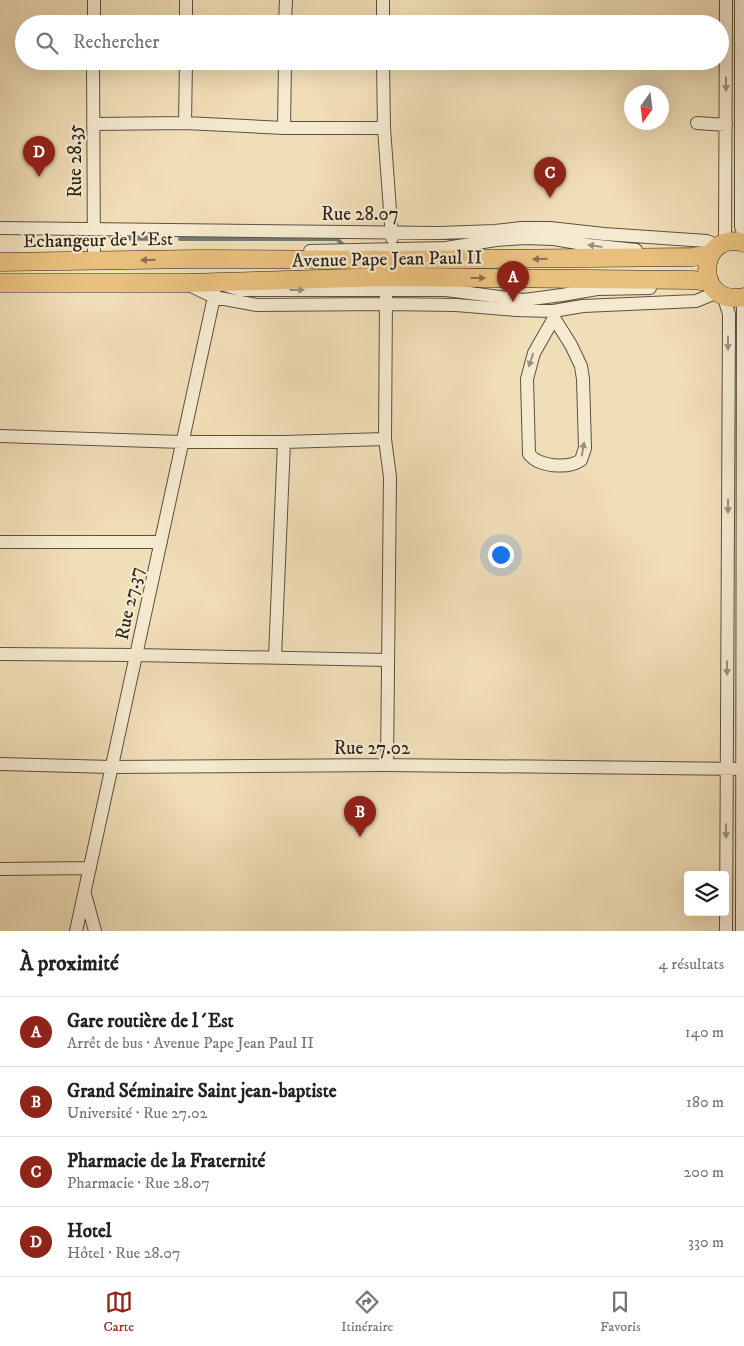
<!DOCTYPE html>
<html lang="fr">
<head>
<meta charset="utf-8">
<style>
	body { margin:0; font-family:"IM FELL DW Pica",serif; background:#f2f2f2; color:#222 }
	.controls { position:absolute; right:15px; bottom:15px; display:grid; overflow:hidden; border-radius:5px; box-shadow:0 5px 20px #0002 }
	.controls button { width:45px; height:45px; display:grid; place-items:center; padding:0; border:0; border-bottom:1px solid #e0e0e0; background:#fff; color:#222; font:25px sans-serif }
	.compass { position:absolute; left:624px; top:85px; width:45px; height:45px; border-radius:50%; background:#fff; box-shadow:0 5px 20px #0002; rotate:194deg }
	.you { position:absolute; left:500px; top:554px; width:18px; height:18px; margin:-12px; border:4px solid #fff; border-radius:50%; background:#1a73e8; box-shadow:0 0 0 8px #1a73e833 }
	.badge { display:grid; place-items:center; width:32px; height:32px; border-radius:50%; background:#8f2418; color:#fff; font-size:16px; font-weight:700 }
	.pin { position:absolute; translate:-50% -41px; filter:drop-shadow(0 1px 2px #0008) }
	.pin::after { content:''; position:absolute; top:26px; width:18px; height:15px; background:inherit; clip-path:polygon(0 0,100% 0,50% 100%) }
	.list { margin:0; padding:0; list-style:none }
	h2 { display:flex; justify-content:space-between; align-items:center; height:65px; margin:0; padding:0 20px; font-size:21px }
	h2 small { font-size:16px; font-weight:400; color:#767676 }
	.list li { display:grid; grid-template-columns:32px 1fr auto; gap:15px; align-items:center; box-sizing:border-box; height:70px; padding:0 20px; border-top:1px solid #e0e0e0 }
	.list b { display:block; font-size:19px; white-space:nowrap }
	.list p { margin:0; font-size:16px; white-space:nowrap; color:#767676 }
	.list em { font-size:16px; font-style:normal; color:#767676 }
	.icon { flex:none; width:28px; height:28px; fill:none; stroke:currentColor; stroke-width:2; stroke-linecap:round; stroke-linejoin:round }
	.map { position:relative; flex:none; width:744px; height:931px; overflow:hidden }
	.search { position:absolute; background:#fff; box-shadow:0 5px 20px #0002; left:15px; right:15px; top:15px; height:55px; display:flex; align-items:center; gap:12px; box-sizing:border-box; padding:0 18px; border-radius:28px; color:#767676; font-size:19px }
	.sheet { height:345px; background:#fff }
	nav { display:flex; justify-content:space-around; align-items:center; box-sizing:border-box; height:70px; border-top:1px solid #e0e0e0; background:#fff; font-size:14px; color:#767676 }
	nav a { display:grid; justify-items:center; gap:2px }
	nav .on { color:#8f2418 }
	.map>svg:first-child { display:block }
</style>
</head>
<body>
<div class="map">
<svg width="744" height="931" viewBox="0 0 744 931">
	<rect width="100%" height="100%" fill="#f0deb7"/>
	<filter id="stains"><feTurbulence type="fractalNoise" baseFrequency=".004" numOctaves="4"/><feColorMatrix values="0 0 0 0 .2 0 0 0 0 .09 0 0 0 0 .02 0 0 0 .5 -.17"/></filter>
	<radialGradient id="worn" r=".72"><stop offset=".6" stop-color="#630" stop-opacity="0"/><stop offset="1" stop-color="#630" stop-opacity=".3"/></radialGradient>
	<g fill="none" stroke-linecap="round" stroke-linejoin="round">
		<path stroke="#6e7e74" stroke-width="4" d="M111 238 157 239
			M180 239H337L345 247"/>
		<g stroke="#5d5042" stroke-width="14">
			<path id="minor" d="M383 0V24
				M741 0V226L744 236
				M94 24V0
				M186 24V0
				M285 24 286 0
				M93 61 94 261
				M383 61 384 128 392 238
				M185 123 186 61
				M697 123 726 125
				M93 124 185 123 284 128H384
				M284 128 285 61
				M0 228 439 233 495 231 521 228H550L604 234 707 241 718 246
				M725 243 726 0
				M310 251 446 248 496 240 524 238 554 239 589 245 636 250
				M189 285 214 297 257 305 385 304 456 305 516 310 553 311 583 306 696 301 718 292
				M723 295 729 314 726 931
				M386 297 385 439 390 477 387 765
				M553 311 554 318 571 345 581 366 583 379 585 448 581 460C568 469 539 467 529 454L527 379 534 353 554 318
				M0 436 182 442H284L385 439
				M0 542H161
				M0 654 136 655 388 660
				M275 657 284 442
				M0 764 112 767 387 765 744 769
				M0 869 90 868
				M85 894 95 931
				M76 931 214 297V282L241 290H446L524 300 562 295 597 289 650 288
				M742 931 743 297"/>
		</g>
		<g stroke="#2c211b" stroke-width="19">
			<path id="highway" d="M744 243C697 229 693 307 744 297
				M0 262 197 259 392 260 693 257 711 254
				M0 283H185L386 277 693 280 710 282"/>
		</g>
		<use href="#minor" stroke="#f5ead0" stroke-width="12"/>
		<use href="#highway" stroke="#e8bf7c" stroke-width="18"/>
	</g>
	<defs><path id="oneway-solid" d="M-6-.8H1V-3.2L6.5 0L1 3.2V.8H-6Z" transform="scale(1.25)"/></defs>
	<g fill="#9b907f">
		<use href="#oneway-solid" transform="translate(726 84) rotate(90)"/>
		<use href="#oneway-solid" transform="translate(595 246) rotate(-172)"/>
		<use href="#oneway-solid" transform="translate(297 290)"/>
		<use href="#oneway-solid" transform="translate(728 343) rotate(90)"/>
		<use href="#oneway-solid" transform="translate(531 360) rotate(108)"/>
		<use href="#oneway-solid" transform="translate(583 449) rotate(-80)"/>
		<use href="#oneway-solid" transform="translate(728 506) rotate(90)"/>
		<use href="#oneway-solid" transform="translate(727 668) rotate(90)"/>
		<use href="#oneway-solid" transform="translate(726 831) rotate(90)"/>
	</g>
	<g fill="#8a704c">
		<use href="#oneway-solid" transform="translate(540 259) rotate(179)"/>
		<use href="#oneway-solid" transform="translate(148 260) rotate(179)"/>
		<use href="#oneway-solid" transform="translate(478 278)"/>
	</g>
	<g text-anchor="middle" stroke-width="4.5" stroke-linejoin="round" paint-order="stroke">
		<g font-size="19" fill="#2c211b" stroke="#f5ead0">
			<text transform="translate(74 161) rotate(-90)" y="7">Rue 28.35</text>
			<text x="360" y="220">Rue 28.07</text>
			<text transform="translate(98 239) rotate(-1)" y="7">Echangeur de l´Est</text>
			<text transform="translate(387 258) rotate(-1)" y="7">Avenue Pape Jean Paul II</text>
			<text transform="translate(128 603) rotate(-78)" y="7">Rue 27.37</text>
			<text x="372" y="754">Rue 27.02</text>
		</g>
	</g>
	<rect width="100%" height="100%" filter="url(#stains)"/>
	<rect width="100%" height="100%" fill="url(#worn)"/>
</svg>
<div class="controls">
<button><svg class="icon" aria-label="layers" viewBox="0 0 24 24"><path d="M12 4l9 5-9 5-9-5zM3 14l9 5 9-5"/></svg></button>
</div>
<svg class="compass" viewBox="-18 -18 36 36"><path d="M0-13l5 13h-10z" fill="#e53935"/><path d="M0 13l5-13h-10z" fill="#767676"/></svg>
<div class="you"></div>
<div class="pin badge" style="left:513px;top:302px">A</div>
<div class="pin badge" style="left:360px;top:837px">B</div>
<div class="pin badge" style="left:550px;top:198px">C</div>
<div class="pin badge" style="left:39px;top:177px">D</div>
<div class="search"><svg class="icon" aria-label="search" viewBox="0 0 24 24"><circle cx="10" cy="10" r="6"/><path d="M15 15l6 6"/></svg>Rechercher</div>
</div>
<section class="sheet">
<h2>À proximité<small>4 résultats</small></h2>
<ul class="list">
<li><span class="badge">A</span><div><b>Gare routière de l´Est</b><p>Arrêt de bus · Avenue Pape Jean Paul II</p></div><em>140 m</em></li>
<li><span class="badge">B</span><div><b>Grand Séminaire Saint jean-baptiste</b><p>Université · Rue 27.02</p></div><em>180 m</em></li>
<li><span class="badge">C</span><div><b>Pharmacie de la Fraternité</b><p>Pharmacie · Rue 28.07</p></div><em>200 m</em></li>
<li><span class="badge">D</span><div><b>Hotel</b><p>Hôtel · Rue 28.07</p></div><em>330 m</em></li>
</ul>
</section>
<nav>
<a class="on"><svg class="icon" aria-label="map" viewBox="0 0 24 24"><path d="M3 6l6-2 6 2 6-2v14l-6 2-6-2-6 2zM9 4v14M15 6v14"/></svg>Carte</a>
<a><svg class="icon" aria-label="directions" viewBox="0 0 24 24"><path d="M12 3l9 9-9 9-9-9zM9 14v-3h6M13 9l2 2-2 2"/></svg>Itinéraire</a>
<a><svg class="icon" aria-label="saved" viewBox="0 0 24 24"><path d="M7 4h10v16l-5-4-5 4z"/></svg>Favoris</a>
</nav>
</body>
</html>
